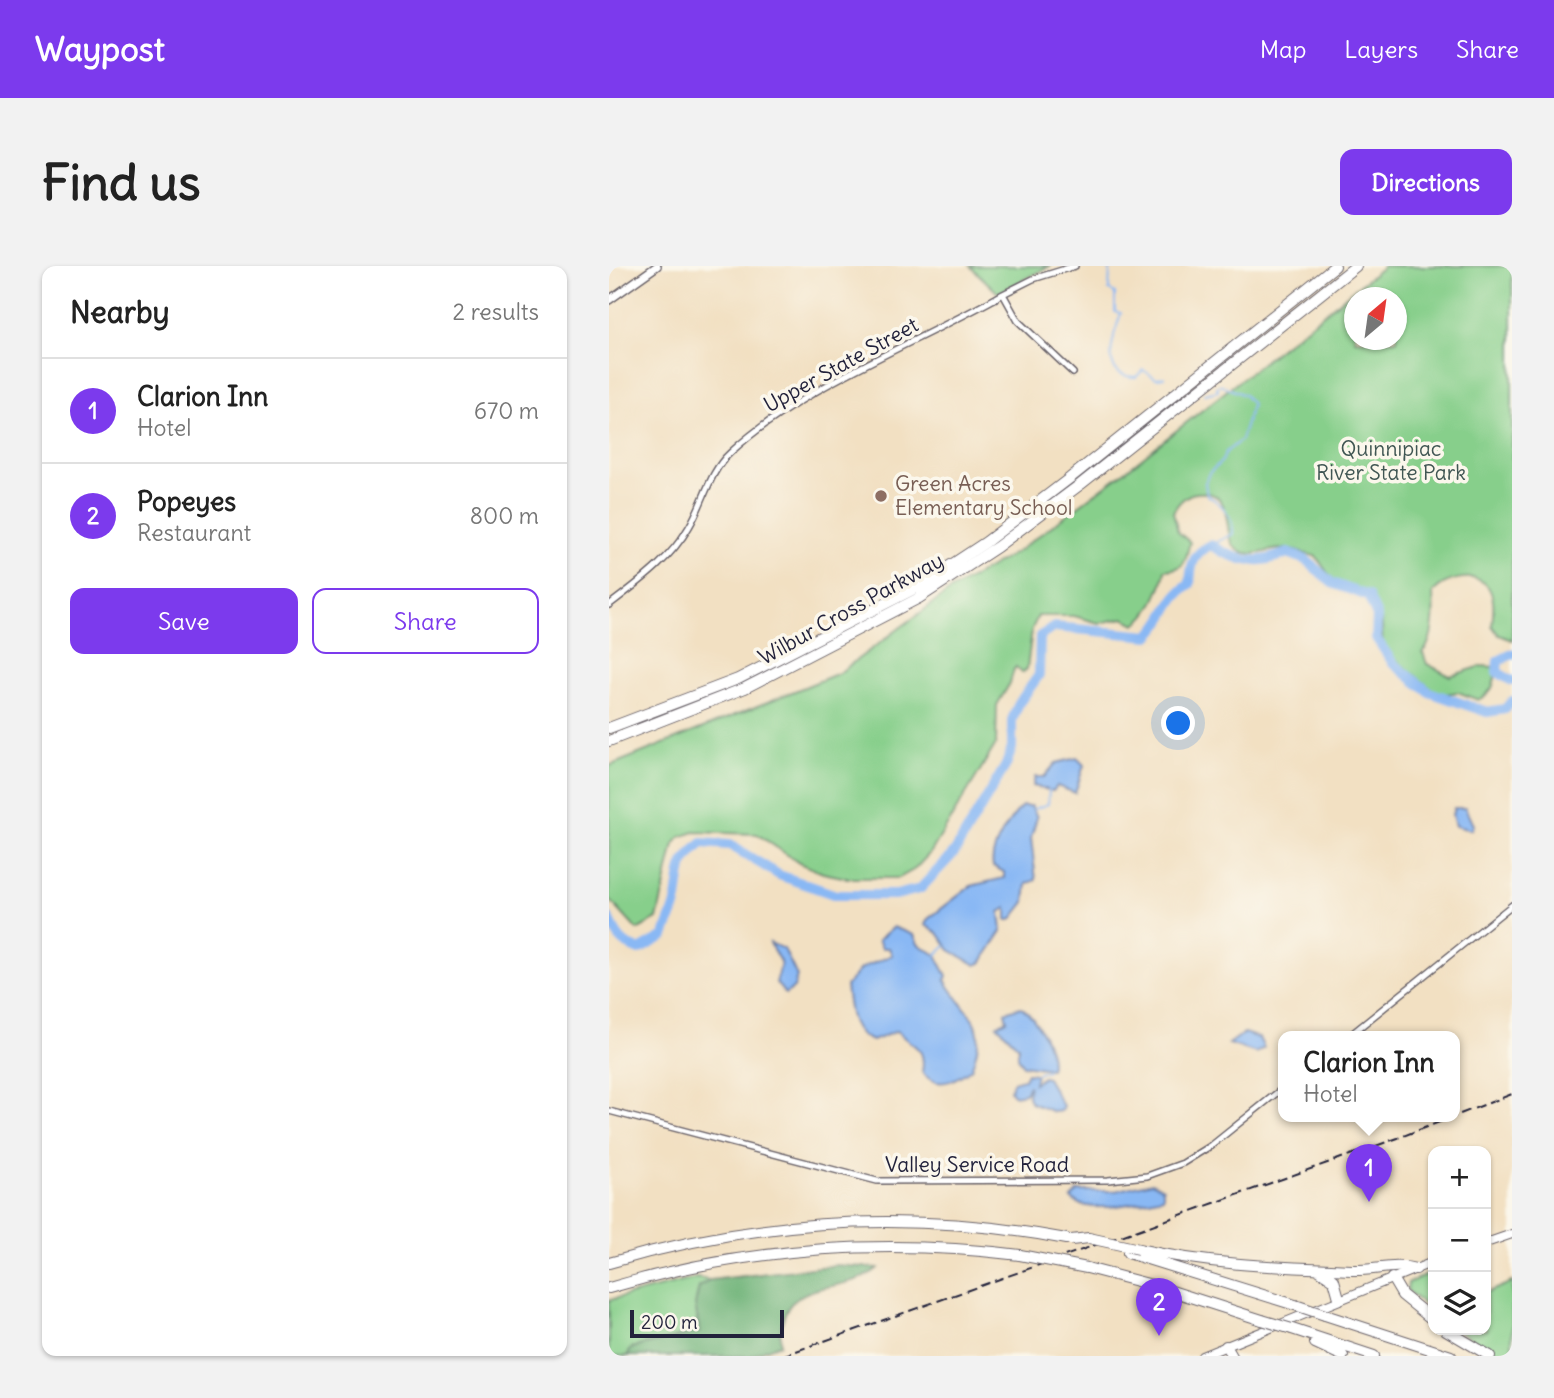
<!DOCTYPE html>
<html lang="en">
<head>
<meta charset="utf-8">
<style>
	body { margin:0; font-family:Delius,sans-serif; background:#f2f2f2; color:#222 }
	.controls { position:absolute; right:21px; bottom:21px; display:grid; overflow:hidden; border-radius:14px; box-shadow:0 2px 5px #0004 }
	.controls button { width:63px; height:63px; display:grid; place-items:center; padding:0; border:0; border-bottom:2px solid #e0e0e0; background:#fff; color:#222; font:35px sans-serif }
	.compass { position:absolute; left:735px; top:21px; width:63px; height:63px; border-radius:50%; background:#fff; box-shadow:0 2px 5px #0004; rotate:29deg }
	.scale { position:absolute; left:21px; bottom:18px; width:154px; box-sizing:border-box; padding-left:7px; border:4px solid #22223b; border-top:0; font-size:19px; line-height:24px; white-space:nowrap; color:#22223b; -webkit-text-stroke:5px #fbf7ec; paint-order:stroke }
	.you { position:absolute; left:570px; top:458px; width:24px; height:24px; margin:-18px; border:5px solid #fff; border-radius:50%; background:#1a73e8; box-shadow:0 0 0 10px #1a73e833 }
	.badge { display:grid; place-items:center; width:46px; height:46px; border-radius:50%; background:#7c3aed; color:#fff; font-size:23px; font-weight:700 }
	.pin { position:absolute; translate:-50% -58px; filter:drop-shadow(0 2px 4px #0008) }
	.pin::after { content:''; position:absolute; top:37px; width:24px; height:21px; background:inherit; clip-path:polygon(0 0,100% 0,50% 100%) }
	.popup { position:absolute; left:669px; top:765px; width:182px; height:91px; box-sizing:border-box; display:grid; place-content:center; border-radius:14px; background:#fff; filter:drop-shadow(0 2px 5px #0005); font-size:23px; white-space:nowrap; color:#767676 }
	.popup b { font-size:26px; color:#222 }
	.popup::after { content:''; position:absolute; left:50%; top:100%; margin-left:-14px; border:14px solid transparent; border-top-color:#fff }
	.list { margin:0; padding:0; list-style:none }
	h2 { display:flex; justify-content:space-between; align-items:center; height:91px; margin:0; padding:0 28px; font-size:30px }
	h2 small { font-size:23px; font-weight:400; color:#767676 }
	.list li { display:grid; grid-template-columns:46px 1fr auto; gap:21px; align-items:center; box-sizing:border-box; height:105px; padding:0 28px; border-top:2px solid #e0e0e0 }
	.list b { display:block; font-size:26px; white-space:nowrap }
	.list p { margin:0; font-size:23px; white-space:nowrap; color:#767676 }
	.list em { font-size:23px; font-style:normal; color:#767676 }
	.actions { display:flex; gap:14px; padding:21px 28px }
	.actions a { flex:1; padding:16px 0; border:2px solid #7c3aed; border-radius:14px; text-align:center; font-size:24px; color:#7c3aed }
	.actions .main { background:#7c3aed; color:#fff }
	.icon { flex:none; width:38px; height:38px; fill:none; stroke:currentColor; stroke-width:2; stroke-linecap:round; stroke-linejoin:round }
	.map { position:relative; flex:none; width:903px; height:1090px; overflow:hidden; border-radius:14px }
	header { display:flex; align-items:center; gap:42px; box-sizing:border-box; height:98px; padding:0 35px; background:#7c3aed; color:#fff }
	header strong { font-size:33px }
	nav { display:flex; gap:38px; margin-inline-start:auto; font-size:24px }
	.intro { display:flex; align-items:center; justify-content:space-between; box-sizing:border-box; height:168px; padding:0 42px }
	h1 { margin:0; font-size:49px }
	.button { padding:18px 32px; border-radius:14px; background:#7c3aed; color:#fff; font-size:24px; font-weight:700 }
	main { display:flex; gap:42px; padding:0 42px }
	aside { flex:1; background:#fff; border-radius:14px; box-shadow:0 2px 5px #0004 }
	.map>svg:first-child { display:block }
</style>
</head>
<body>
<header>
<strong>Waypost</strong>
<nav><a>Map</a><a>Layers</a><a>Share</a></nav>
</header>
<div class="intro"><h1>Find us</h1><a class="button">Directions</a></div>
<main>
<aside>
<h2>Nearby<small>2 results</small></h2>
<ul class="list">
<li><span class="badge">1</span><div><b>Clarion Inn</b><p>Hotel</p></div><em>670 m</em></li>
<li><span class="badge">2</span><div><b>Popeyes</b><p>Restaurant</p></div><em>800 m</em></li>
</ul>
<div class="actions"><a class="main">Save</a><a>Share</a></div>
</aside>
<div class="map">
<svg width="903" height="1090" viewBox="0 0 903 1090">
	<rect width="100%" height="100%" fill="#fbf7ec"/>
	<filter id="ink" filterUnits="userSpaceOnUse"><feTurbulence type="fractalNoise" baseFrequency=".0143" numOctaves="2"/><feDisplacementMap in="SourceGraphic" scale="14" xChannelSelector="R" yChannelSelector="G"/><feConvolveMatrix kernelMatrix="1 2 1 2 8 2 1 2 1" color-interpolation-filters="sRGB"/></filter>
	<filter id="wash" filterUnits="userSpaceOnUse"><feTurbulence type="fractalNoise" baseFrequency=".00686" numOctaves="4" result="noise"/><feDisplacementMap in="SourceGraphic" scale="28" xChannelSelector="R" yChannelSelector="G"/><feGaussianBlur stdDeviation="1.57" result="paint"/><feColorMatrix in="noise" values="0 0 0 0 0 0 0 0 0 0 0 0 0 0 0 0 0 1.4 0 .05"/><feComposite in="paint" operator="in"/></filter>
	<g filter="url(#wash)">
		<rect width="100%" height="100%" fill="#f2e0c2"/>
		<path fill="#87cf8b" stroke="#547863" stroke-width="2" fill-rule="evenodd" d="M361 0H441L389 27Z
			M775 0H903V374L890 369 883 360C884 348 887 332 879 321 867 305 835 312 824 327 825 346 826 371 814 387L818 398 841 410 873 400 884 401 887 406C885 421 883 426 869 434L849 426 830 429 776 385C771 374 775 364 772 353 765 324 738 330 723 312 716 305 713 297 706 290 696 288 684 283 674 283 659 283 645 292 631 285 608 273 632 223 588 227 576 228 569 237 564 246L569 266 581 276C575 296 579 302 556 304 554 320 541 351 526 358L515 352 490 357 465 350H429L423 363 418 403 413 407 407 401 405 403 401 417 388 439 387 478 322 586 306 603 290 612H238L214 607 190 597 148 568 85 566 71 571 65 578 48 653 28 664 0 633V500L230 407 342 324 409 285 515 206ZM746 32H788V74H746Z
			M824 1006V1047L798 1024 799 1017Z
			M88 1012 101 1014 90 1021 88 1056 92 1066 23 1082 18 1090H0V1034Z
			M903 1016V1090H892L848 1064H877V1027Z"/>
		<path fill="#6db277" stroke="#486a59" stroke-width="2" d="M228 999 269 1002C234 1033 170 1004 171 1078L141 1090H18L23 1082 91 1066 86 1039 90 1021 101 1014Z"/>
		<path fill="#89b8f4" stroke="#566d98" stroke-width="2" d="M468 492 475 499 466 527 448 520 444 525 424 520 426 511H435L447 497Z
			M413 540H422L428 551 422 572 427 614 418 618 416 636 402 654H398V642L391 646 393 665 372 697 367 699 341 684 329 667 316 659 319 653 362 620 395 612V606L384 600C380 582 401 553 413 540Z
			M845 542H856L864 559 862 564 846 560 843 549Z
			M284 661 305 669 309 678 327 689 338 710 336 714C360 754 381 755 362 803 345 815 328 825 313 806 318 780 304 782 288 765L263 775C239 766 240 742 237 720L251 703 283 689 280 682H273L269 674Z
			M161 677 175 683 188 710 185 722 176 728 167 717C176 687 170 701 161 677Z
			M412 741C427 750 446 786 441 803L414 799 409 791V780L388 759 398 754 396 746Z
			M635 767 650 772 655 782 647 787 620 778Z
			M418 807 427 808 425 817 434 811 438 812 454 840 452 845 445 846 422 837 419 831 420 819 416 827 404 829 401 825 404 816 415 813Z
			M543 916 554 922V931C532 935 479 951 462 932L469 925H506Z"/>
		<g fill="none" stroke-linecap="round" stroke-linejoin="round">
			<path stroke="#89b8f4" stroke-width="2" d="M501 3 500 24 506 27V46L512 47C505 69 488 111 527 111L534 104 547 112 555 111
				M596 128 609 125 608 121 612 119 635 129 643 138 632 174 617 186 613 195 600 207 596 217 598 229C613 238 625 250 624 268L602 279
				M425 543 439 538 440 524
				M327 689 337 680
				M427 808 438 804"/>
			<path stroke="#89b8f4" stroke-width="10" d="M903 388 889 395 888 406 903 415
				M0 652C7 668 12 678 30 684L55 670C60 656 68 641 69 626 72 600 72 596 93 577L121 579 170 609 227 629H287L311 623 345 587 397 499 403 482V454L410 437 430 409 431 370 446 361 540 370C560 351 558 333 581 318 582 298 584 287 602 279 631 297 648 299 679 287L697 294 723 317 759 330 768 350 767 372 784 397 820 426 878 446 896 443 903 435"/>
		</g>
	</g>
	<g filter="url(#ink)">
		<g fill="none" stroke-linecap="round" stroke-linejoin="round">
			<g stroke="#6b646a" stroke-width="8">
				<path id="minor" d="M394 28 409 55 464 107
					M0 339C30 316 61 294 80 261 95 236 100 206 121 187 194 119 307 78 394 28L424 13 466 0
					M740 770 903 639
					M0 845 268 915 499 914 538 910 574 897 603 879 674 822"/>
			</g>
			<g stroke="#6b646a" stroke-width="10">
				<path id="secondary" d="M0 34 48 0"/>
			</g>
			<g stroke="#6b646a" stroke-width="10">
				<path id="primary" d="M877 977 903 968
					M593 1090 824 996"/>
			</g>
			<g stroke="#6b646a" stroke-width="12">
				<path id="motorway" d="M0 462 129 413 307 322 377 276 461 212 726 0
					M0 475 136 422 310 332 388 281 472 218 747 0
					M530 983C599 999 673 1001 743 1004 764 1005 787 997 807 1003
					M519 987 686 1039
					M0 997C149 953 304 944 457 973
					M478 1002 547 1020 653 1054
					M710 1004 725 1014 730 1032
					M783 1012 793 1029 824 1054
					M0 1022C134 982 272 972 411 989
					M716 1049 842 1090
					M683 1063 765 1090
					M837 1064 881 1090
					M706 1077 734 1090
					M617 1080 623 1090"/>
			</g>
			<use href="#minor" stroke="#fff" stroke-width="5"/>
			<use href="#secondary" stroke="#fff" stroke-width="7"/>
			<use href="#primary" stroke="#fff" stroke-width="8"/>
			<use href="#motorway" stroke="#fff" stroke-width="10"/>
			<path stroke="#22223b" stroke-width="2" stroke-dasharray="10 5" stroke-linecap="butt" d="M173 1090 789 872 903 828"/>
			<g stroke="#6b646a" stroke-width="12" stroke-linecap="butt">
				<path id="motorway-bridge" d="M462 974 480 972 530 983
					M411 989 478 1002
					M686 1039 716 1049
					M653 1054 683 1063"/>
			</g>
			<use href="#motorway-bridge" stroke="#fff" stroke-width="10"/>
		</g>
	</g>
	<circle fill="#8d6e63" stroke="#fbf7ec" stroke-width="2.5" cx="272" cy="230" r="7"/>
	<g text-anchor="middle" stroke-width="7" stroke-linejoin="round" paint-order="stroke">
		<g font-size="21" fill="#22223b" stroke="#fbf7ec">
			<text transform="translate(232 99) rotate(-29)" y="7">Upper State Street</text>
			<text transform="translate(242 343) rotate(-29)" y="7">Wilbur Cross Parkway</text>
			<text x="368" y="906">Valley Service Road</text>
		</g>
		<g font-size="21" fill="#405653" stroke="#fbf7ec">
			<text x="782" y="190">Quinnipiac<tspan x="782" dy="24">River State Park</tspan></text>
		</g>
		<g font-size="21" fill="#785e54" stroke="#fbf7ec" text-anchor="start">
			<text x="286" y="225">Green Acres<tspan x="286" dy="24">Elementary School</tspan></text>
		</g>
	</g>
</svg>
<div class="controls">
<button>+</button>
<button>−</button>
<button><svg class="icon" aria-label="layers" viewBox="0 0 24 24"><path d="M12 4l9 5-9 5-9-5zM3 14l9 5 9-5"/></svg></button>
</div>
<svg class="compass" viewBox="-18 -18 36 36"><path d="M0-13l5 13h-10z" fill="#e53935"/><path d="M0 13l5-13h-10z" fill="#767676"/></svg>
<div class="scale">200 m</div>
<div class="you"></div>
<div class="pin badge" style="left:760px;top:936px">1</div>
<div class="popup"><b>Clarion Inn</b>Hotel</div>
<div class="pin badge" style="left:550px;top:1070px">2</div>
</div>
</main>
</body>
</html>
